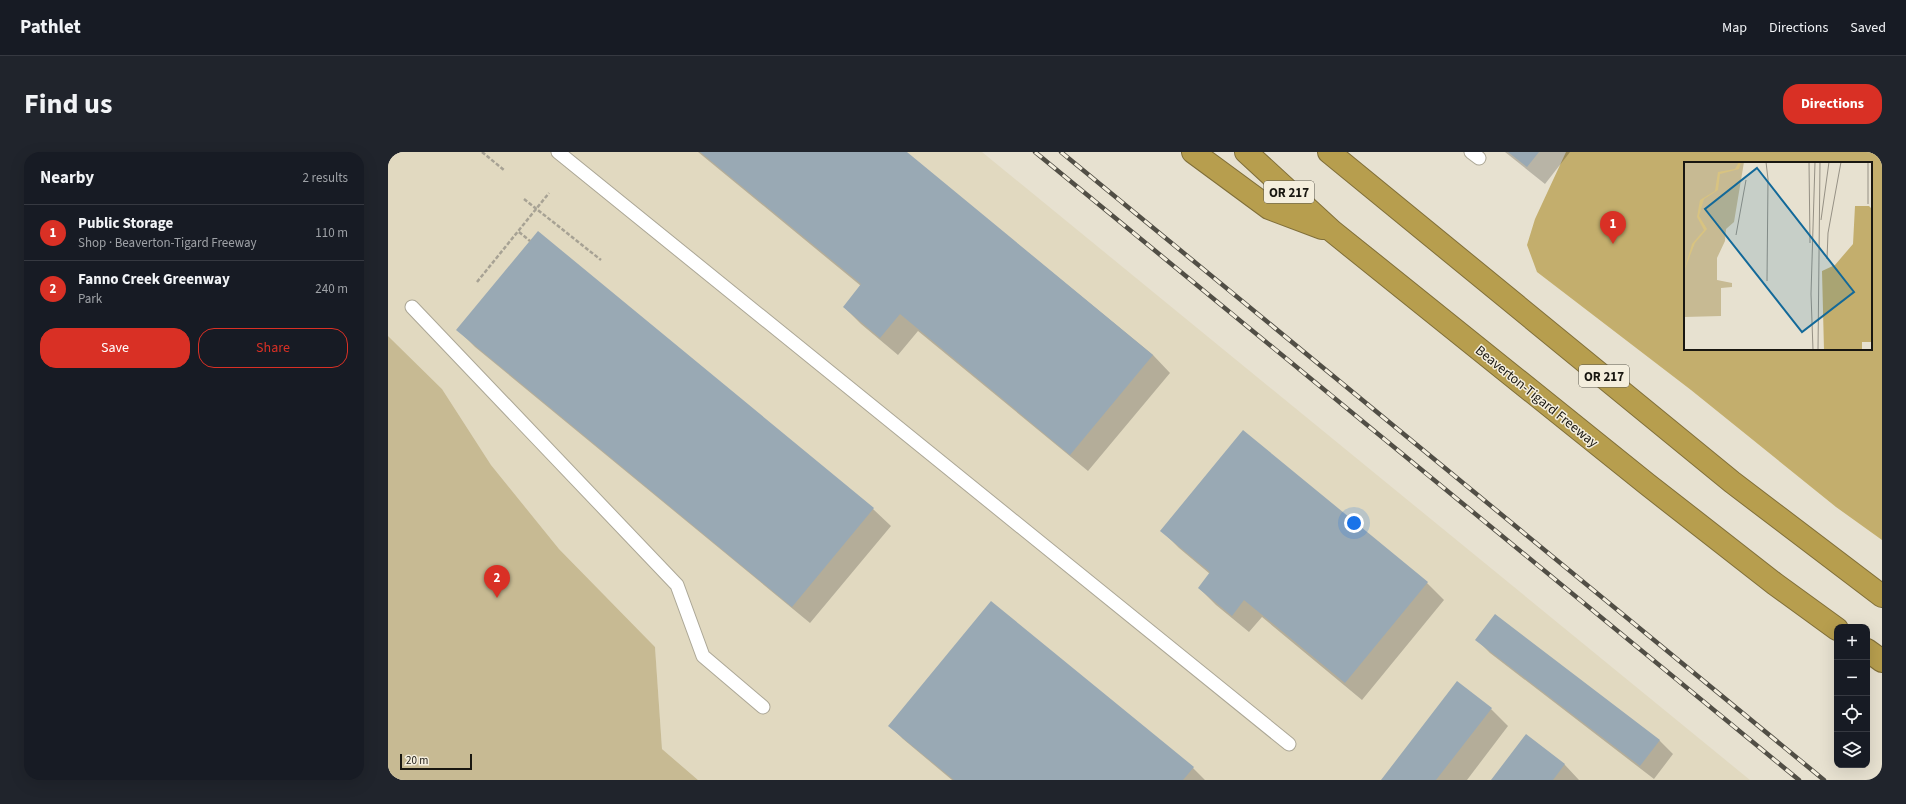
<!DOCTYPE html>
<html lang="en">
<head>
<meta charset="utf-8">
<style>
	body { margin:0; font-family:"Source Sans 3",sans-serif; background:#20242c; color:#f1f3f6 }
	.controls { position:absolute; right:12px; bottom:12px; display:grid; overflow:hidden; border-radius:8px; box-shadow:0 4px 16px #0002 }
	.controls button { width:36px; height:36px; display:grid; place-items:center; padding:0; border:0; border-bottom:1px solid #363941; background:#171b24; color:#f1f3f6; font:20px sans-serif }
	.scale { position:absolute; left:12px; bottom:10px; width:72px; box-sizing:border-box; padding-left:4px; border:2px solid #191711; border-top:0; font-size:11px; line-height:14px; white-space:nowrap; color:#191711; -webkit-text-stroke:3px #f4eedd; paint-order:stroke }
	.you { position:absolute; left:966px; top:371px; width:14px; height:14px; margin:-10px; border:3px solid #fff; border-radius:50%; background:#1a73e8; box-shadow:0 0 0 6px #1a73e833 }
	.badge { display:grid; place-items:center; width:26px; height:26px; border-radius:50%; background:#d93025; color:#fff; font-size:13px; font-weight:700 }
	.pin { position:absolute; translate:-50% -33px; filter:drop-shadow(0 1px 2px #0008) }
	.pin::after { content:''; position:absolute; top:21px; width:14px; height:12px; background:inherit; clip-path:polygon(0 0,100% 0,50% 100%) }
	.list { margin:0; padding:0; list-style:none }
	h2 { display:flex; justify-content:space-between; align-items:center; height:52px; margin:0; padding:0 16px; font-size:17px }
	h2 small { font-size:13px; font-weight:400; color:#9ea1a6 }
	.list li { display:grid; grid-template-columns:26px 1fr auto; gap:12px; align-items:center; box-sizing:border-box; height:56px; padding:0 16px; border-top:1px solid #363941 }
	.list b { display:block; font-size:15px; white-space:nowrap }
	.list p { margin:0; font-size:13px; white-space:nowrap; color:#9ea1a6 }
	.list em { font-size:13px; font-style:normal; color:#9ea1a6 }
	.actions { display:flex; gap:8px; padding:12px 16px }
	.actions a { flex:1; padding:9px 0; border:1px solid #d93025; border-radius:16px; text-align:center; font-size:14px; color:#d93025 }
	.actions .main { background:#d93025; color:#fff }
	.icon { flex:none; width:22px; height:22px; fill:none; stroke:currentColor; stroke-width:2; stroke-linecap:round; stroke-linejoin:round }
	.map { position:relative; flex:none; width:1494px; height:628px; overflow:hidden; border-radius:16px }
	header { display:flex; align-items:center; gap:24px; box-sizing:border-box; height:56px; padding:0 20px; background:#171b24; border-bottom:1px solid #363941 }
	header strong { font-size:19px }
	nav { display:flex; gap:22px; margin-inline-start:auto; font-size:14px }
	.intro { display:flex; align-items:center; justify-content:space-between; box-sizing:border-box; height:96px; padding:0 24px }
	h1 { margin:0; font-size:28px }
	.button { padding:10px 18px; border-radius:16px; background:#d93025; color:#fff; font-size:14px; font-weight:700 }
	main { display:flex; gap:24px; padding:0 24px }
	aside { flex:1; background:#171b24; border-radius:16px; box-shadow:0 4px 16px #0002 }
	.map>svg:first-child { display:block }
</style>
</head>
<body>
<header>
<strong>Pathlet</strong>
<nav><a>Map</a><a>Directions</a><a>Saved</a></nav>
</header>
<div class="intro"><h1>Find us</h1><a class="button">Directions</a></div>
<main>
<aside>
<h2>Nearby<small>2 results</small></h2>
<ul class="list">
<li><span class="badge">1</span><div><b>Public Storage</b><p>Shop · Beaverton-Tigard Freeway</p></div><em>110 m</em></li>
<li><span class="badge">2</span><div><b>Fanno Creek Greenway</b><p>Park</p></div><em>240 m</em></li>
</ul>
<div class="actions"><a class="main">Save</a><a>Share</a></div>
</aside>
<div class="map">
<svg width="1494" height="628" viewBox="0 0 1494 628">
	<rect width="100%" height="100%" fill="#e7e1d0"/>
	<path fill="#e1d9c0" d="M0 0H594L1362 628H310L274 597 267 495 171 397 103 313 54 237 0 184Z"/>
	<path fill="#c7ba93" d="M0 184 54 237 103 313 171 397 267 495 274 597 310 628H0Z"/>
	<path fill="#c3ae6d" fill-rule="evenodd" d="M1178 0H1494V388L1448 355 1303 238 1149 120 1139 93 1147 67ZM1297 11H1483V197H1297Z"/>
	<path fill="#0003" d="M310 0H517L765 203 782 221 700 319 530 179 510 203 473 172 456 155 473 134Z
		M1117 0H1182L1157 32Z
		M150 81 485 357 503 374 422 471 87 195 70 178Z
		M774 379 1039 431 1056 448 974 548 874 465 861 480 828 453 811 436 822 422 791 396Z
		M1107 463 1272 589 1285 602 1266 627 1102 501 1089 488Z
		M1103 557 1120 574 1079 628H994Z
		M502 574 805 616 817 628H564L515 587Z
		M1138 583 1177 613 1191 628H1104Z"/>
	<path fill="#99a9b4" d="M312 0H519L765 203 682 303 512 162 492 186 455 155 473 132Z
		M1120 0H1151L1139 15Z
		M150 79 486 356 404 455 68 178Z
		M855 278 1040 430 957 531 856 448 844 464 810 436 822 420 772 379Z
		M603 449 806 615 795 628H566L500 574Z
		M1107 462 1272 588 1252 614 1087 488Z
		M1069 529 1104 556 1048 628H993Z
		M1138 582 1177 612 1165 628H1103Z"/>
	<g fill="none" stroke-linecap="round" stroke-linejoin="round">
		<g stroke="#aca796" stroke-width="15">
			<path id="lane" d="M170 0 901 592
				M1083 0 1091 6
				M24 155 289 433 315 504 375 555"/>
		</g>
		<g stroke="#806f39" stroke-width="24">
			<path id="highway" d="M805 0 881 56 934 76
				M858 0 944 79 1259 332 1387 432 1449 477
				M941 0 1344 330 1494 444
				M1479 498 1494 509"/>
		</g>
		<path stroke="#a7a294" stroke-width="2.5" stroke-dasharray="4 2" stroke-linecap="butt" d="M94 0 116 18
			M136 47 213 108
			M131 80 142 89
			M89 130 161 41"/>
		<use href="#lane" stroke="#fff" stroke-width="13"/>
		<use href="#highway" stroke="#b79e4e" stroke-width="22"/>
		<g stroke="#514e45" stroke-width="4.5">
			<path id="rail" d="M647 0 1411 628
				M673 0 1436 628"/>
		</g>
		<use href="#rail" stroke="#f4eedd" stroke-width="3" stroke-dasharray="9" stroke-linecap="butt"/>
	</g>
	<g text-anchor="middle" stroke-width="3" stroke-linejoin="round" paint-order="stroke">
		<g fill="#f4eedd" stroke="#5b584e" stroke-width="1">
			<rect x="876" y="29" width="50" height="22" rx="3"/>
			<rect x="1191" y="213" width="50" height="22" rx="3"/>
		</g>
		<g font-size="13" font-weight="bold" fill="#191711">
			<text x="901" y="45">OR 217</text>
			<text x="1216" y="229">OR 217</text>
		</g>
		<g font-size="14" fill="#191711" stroke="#f4eedd">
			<text transform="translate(1149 244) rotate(39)" y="5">Beaverton-Tigard Freeway</text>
		</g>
	</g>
	<g transform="translate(1296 10)">
		<rect width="188" height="188" fill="#e7e1d0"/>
		<path d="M0 0H60L50 60 42 67 41 79 33 96V118L48 121V125L37 126V154L0 155Z" fill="#c7ba93"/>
		<path d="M171 44H185L188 47V180H178V188H140L138 109 151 103 169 82Z" fill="#c3ae6d"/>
		<path d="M55 0H57L55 7 36 12 34 28 20 37 15 54 23 67 11 81 0 109 8 82 20 68 13 55 16 38 31 29 34 10 51 7Z" fill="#d8c381"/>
		<path fill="none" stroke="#959084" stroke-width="1" d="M82 0 84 17 83 119M125 0 126 81M184 42V0M137 58 145 0M52 73 62 18M143 97 144 71 157 0M129 188 127 132 131 0M134 188 136 0"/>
		<path fill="#136999" fill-opacity="0.15" stroke="#136999" stroke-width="2" d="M73 6 170 130 118 170 21 47Z"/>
		<rect width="188" height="188" fill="none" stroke="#191711" stroke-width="2"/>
	</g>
</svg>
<div class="controls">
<button>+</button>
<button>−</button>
<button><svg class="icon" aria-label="locate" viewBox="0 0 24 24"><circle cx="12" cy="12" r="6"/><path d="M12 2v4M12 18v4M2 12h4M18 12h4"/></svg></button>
<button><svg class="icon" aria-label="layers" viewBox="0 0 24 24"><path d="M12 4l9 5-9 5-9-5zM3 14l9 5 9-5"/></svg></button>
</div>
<div class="scale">20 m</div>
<div class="you"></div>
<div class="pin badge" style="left:1225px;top:92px">1</div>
<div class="pin badge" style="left:109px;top:446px">2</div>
</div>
</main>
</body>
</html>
